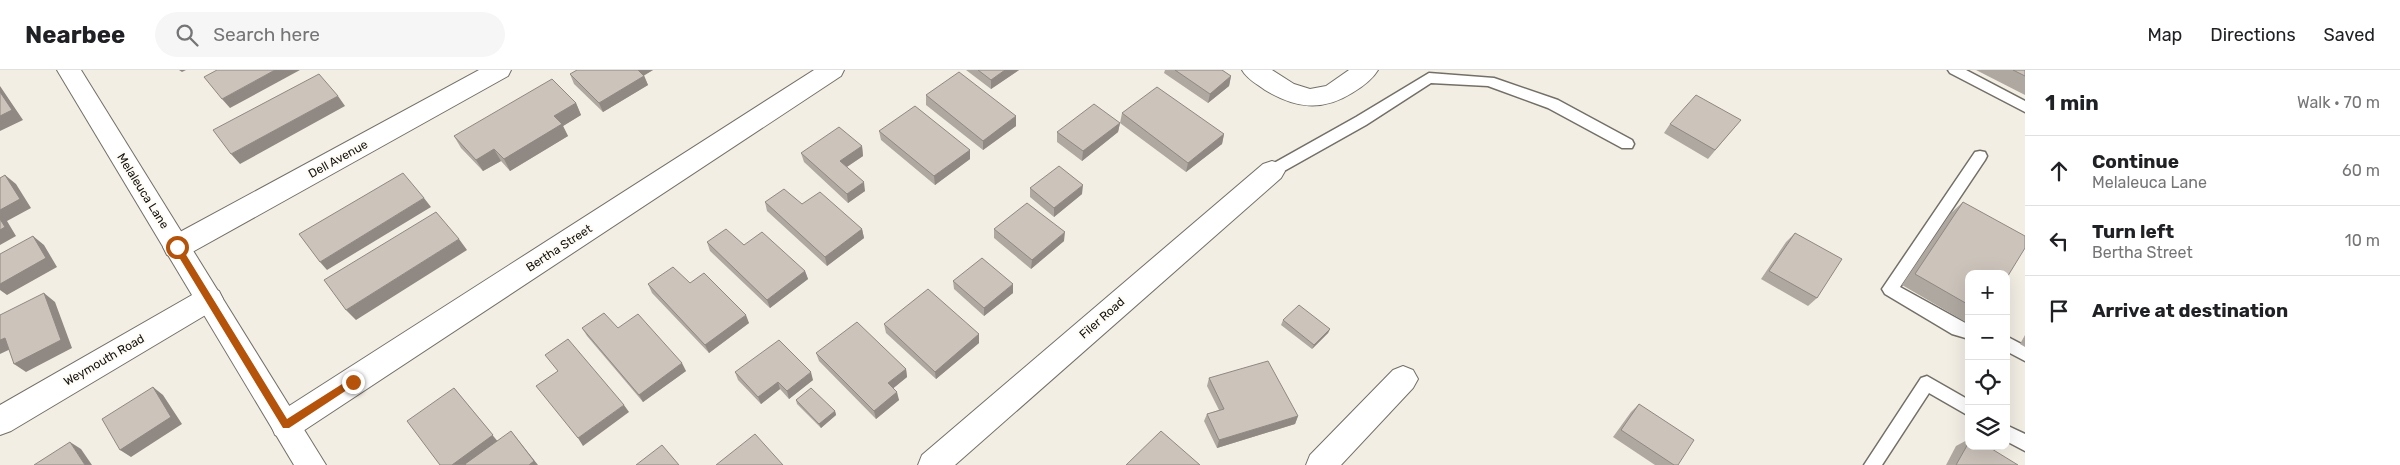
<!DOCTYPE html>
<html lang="en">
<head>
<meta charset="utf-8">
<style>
	body { margin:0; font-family:Rubik,sans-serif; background:#f6f6f6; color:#202124 }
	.controls { position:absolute; right:15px; bottom:15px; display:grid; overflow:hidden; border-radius:10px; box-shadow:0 5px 20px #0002 }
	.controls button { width:45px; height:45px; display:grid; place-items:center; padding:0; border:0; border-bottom:1px solid #e0e0e0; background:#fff; color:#202124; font:25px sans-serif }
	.stop { position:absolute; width:15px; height:15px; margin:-11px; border:4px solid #b45309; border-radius:50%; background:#fff }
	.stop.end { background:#b45309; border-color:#fff; box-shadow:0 1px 5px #0008 }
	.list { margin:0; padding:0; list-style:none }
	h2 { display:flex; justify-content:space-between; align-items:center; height:65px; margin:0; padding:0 20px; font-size:21px }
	h2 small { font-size:16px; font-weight:400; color:#757577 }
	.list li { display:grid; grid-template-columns:32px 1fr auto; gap:15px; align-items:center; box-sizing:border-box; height:70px; padding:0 20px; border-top:1px solid #e0e0e0 }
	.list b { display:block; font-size:19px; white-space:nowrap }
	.list p { margin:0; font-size:16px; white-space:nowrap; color:#757577 }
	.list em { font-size:16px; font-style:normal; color:#757577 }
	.icon { flex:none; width:28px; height:28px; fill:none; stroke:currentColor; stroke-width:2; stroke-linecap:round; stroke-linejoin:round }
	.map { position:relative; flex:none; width:2025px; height:395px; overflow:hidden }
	header { display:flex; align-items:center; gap:30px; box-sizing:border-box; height:70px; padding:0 25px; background:#fff; border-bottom:1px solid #e0e0e0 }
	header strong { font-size:24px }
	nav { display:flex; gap:28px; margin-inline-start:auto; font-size:18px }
	.search { width:350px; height:45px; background:#f6f6f6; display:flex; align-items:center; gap:12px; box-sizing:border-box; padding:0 18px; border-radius:28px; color:#757577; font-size:19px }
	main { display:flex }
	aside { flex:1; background:#fff }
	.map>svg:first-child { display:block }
</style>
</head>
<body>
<header>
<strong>Nearbee</strong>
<div class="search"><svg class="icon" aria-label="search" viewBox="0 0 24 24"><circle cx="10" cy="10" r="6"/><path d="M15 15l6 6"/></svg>Search here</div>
<nav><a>Map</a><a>Directions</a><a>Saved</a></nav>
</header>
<main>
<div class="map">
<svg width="2025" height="395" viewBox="0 0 2025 395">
	<rect width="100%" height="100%" fill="#f3eee4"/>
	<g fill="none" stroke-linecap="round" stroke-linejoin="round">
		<g stroke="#736f66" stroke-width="3">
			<path id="lane" d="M1948 0H1966L2025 31V42L1950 3Z
				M1429 3 1494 8 1558 30 1632 70 1634 74 1632 78H1622L1548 38 1488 16 1431 13 1366 55 1277 105H1267L1265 101 1267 97 1356 47Z
				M1980 81 1985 82 1987 86 1985 90 1900 217 1969 255V269L1952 264 1885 224 1882 219 1975 82Z
				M2006 266 2025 276V291L2006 281Z
				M1927 306 1969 330V346L1929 323 1882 395H1864L1921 308Z
				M2006 355 2025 364V381L2006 371Z"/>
		</g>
		<g stroke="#736f66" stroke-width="2">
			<path id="street" d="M479 0H511L508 6 187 185 177 188 167 185 163 177 167 169Z
				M814 0H844L841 6 297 365 286 369 275 365 271 355 275 345Z
				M1242 0H1272L1294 14 1310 19 1326 16 1349 0H1378C1372 10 1362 17 1352 23 1322 42 1295 38 1265 20 1257 14 1247 9 1242 0Z
				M1272 91 1281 94 1285 101 1281 108 955 395H918L922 385 1263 94Z
				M209 217 219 221 223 229 219 237 11 361 0 365V335L199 221Z
				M1403 296 1413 300 1418 309 1413 318 1341 395H1306L1310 385 1393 300Z"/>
		</g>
		<g stroke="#736f66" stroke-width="2">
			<path id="secondary" d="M57 0H81L326 395H294Z"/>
		</g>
		<use href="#lane" fill="#fff" fill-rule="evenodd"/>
		<use href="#street" fill="#fff" fill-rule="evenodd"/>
		<use href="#secondary" fill="#fff" fill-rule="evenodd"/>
	</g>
	<path fill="#afa8a1" d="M653 0 644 5 648 15 603 42 574 14 570 4Z
		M966 0H1019L991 19Z
		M1165 0H1222L1231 6 1229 16 1208 33 1164 3Z
		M1976 0H2025V25Z
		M926 25 1016 56 983 80 926 35Z
		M576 33 581 45 563 56 568 66 510 101 501 91 483 101 461 78 454 66Z
		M1122 43 1224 64 1222 74 1186 102 1120 53Z
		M1120 53 1118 62 1082 91 1057 72V62Z
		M1670 54 1733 59 1708 89 1664 63Z
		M879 61 970 80V89L935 115 881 70Z
		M862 76 863 86 847 97 865 121 848 133 804 92 801 83Z
		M1030 118 1082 124 1054 147 1030 127Z
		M765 132 802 134 862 159 864 168 827 196 767 141Z
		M1963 132 1969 204V254L1902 215 1950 144Z
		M994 159 1064 171 1031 199 994 168Z
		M1795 163 1817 228 1808 236 1761 209 1786 172Z
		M707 172 744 175 805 201 808 209 770 238 710 181Z
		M953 211 1013 223 984 246 954 219Z
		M690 213 749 253 709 283 652 223 648 214Z
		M1283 250 1330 259 1328 263 1312 279 1281 255Z
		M884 254 979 264V273L936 309 886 263Z
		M582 258 686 301 643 332 587 266Z
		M2025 265V277L2020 274Z
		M816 283 906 299 907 307 893 318 899 330 876 349 819 291Z
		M735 302 813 310 789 329 780 319 761 334 738 310Z
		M1209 308 1298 346 1295 354 1217 378 1204 351 1207 344 1219 340 1207 316Z
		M796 330 835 341 836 345 821 358 797 334Z
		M1639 334 1678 395H1655L1613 367 1631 342Z
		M1969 369V376L2018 395H1946L1956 376Z"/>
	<path fill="#8f8883" d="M179 0H186L182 2Z
		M275 0H300L230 38 222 29Z
		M637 0H653L640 8Z
		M1005 0H1019L991 19V10Z
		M644 6 648 15 603 42 599 33Z
		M1231 6 1229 16 1208 33 1210 24Z
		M0 16 23 50 0 61Z
		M338 26 345 36 240 94 231 84Z
		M576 33 581 45 563 56 568 66 510 101 504 89 554 46Z
		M1016 46V56L983 80V71Z
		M1120 53 1118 62 1082 91 1083 81Z
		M1224 64 1222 74 1186 102 1188 93Z
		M862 76 863 86 842 100 840 91Z
		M494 79 501 91 483 101 476 90Z
		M970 80V89L935 115 934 106Z
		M5 105 16 114 31 138 7 151 16 166 0 175V140Z
		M864 112 865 121 848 133 847 124Z
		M1083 115 1082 124 1054 147V138Z
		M424 128 431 137 327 200 320 192Z
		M862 159 864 168 827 196 825 187Z
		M1065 162 1064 171 1031 199 1032 190Z
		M33 166 44 175 57 197 7 225 0 220V214Z
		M459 169 467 180 356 250 346 240Z
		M805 201 808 209 770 238 767 230Z
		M1013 214V223L984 246V238Z
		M44 223 55 232 72 278 26 302 14 294Z
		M746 245 749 253 709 283 705 275Z
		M1330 259 1328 263 1312 279 1314 275Z
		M979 264V273L936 309 935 302Z
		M5 268 17 276 0 284V270Z
		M682 293 686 301 643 332 639 325Z
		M906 299 907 307 890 321 888 313Z
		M811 302 813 310 789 329 787 321Z
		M778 312 780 319 761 334 758 327Z
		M153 317 163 325 182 354 131 387 120 380Z
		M454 318 499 373 469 395H452Z
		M897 322 899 330 876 349 874 341Z
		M624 335 629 342 583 376 578 368Z
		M835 341 836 345 821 358 819 354Z
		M1298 346 1295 354 1217 378 1219 370Z
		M511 361 538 395H529Z
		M70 372 81 379 92 395H85Z"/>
	<path fill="#ccc3bb" stroke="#8f8883" d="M217 0H275L222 29 204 7Z
		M577 0H638L644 6 599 33 570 4Z
		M978 0H1005L991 10Z
		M1175 0H1222L1231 6 1210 24Z
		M2013 0H2025V6Z
		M959 2 1016 46 983 71 926 25Z
		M319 4 338 26 231 84 213 60Z
		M552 9 576 33 554 46 562 54 504 89 494 79 476 90 454 66Z
		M1157 17 1224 64 1188 93 1122 43Z
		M0 22 12 40 0 46Z
		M1696 25 1741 50 1715 80 1670 54Z
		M1094 34 1120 53 1083 81 1057 62Z
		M915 36 970 80 934 106 879 61Z
		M839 57 862 76 840 91 864 112 847 124 801 83Z
		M1059 96 1083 115 1054 138 1030 118Z
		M403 103 424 128 320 192 299 164Z
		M5 105 20 129 0 140V108Z
		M784 119 802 134 820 122 862 159 825 187 765 132Z
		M1963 132 2025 166V178L2006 209V204H1969V235L1915 204Z
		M1027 133 1065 162 1032 190 994 159Z
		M436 142 459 169 346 240 324 210Z
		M0 149 5 157 0 160Z
		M726 159 744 175 762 162 805 201 767 230 707 172Z
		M1795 163 1842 189 1817 228 1769 201Z
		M33 166 46 188 0 214V184Z
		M982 188 1013 214 984 238 953 211Z
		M673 197 690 213 704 203 746 245 705 275 648 214Z
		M928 219 979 264 935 302 884 254Z
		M44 223 61 270 14 294 5 268 0 270V245Z
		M1299 235 1330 259 1314 275 1283 250Z
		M604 243 618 258 638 244 682 293 639 325 582 258Z
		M857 252 906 299 888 313 897 322 874 341 816 283Z
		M568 269 624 335 578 368 536 316 558 301 545 285Z
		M779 270 811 302 787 321 778 312 758 327 735 302Z
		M1268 291 1298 346 1219 370 1207 344 1224 339 1209 308Z
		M153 317 171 347 120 380 102 349Z
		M454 318 493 365 452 395H440L407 351Z
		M811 318 835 341 819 354 796 330Z
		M1639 334 1694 370 1678 395H1674L1621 360Z
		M511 361 534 391 529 395H466L465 394Z
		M1161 361 1200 395H1126Z
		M755 364 783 395H716Z
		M70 372 85 395H34Z
		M1969 372V376H1987L2018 395H1956Z
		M662 375 679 395H636Z"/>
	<path fill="#b45309" d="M177 174 180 175 287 349 350 309H356V314L289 358H283L174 179V175Z"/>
	<g text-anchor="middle" stroke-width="4" stroke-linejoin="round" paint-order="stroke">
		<g font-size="12" fill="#13120e" stroke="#fffcf6">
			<text transform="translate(338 89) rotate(-29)" y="4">Dell Avenue</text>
			<text transform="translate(143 121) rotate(58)" y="4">Melaleuca Lane</text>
			<text transform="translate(559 178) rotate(-33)" y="4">Bertha Street</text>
			<text transform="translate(1102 248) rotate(-41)" y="4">Filer Road</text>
			<text transform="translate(104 290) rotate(-30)" y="4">Weymouth Road</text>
		</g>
	</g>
</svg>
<div class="controls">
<button>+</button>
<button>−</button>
<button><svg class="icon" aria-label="locate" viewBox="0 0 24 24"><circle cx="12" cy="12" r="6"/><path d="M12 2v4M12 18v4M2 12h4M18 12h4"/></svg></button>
<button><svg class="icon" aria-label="layers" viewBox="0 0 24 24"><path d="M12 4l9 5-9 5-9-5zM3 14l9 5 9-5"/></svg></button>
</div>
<div class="stop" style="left:177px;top:177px"></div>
<div class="stop end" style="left:353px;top:312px"></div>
</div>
<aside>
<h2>1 min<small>Walk · 70 m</small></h2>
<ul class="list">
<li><svg class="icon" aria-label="ahead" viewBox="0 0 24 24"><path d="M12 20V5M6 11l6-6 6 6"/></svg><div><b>Continue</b><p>Melaleuca Lane</p></div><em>60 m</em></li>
<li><svg class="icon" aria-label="left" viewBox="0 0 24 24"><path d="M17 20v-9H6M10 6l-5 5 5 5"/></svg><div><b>Turn left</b><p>Bertha Street</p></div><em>10 m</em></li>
<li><svg class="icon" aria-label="arrive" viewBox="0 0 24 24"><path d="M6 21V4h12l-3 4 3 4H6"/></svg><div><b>Arrive at destination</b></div></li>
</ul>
</aside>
</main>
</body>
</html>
